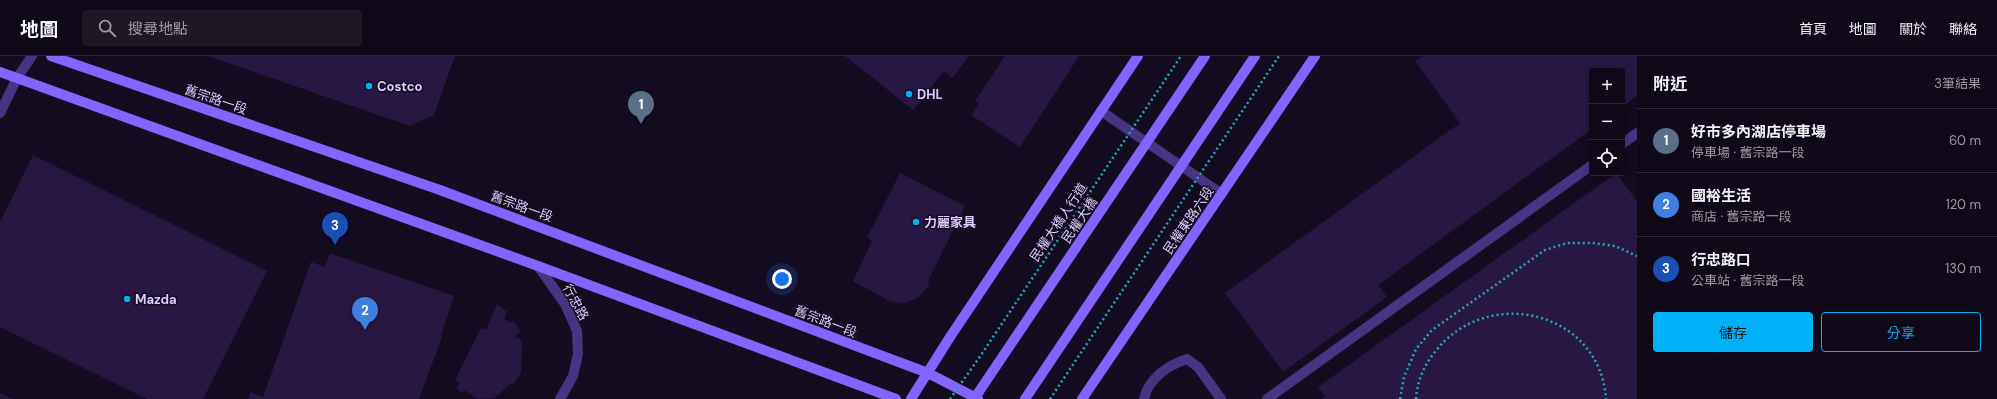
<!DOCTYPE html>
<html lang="zh-TW">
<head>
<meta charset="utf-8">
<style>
	body { margin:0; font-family:"DM Sans","Noto Sans TC",sans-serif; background:#1d1726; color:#f1f3f6 }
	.controls { position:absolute; right:12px; top:12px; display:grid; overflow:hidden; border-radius:4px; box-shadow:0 2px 10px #0003 }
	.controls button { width:36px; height:36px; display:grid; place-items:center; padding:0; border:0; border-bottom:1px solid #2f2a38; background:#0f0919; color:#f1f3f6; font:20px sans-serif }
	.you { position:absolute; left:782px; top:223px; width:14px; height:14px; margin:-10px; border:3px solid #fff; border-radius:50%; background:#1a73e8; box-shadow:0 0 0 6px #1a73e833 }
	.badge { display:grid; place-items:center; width:26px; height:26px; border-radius:50%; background:#00b1f7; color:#fff; font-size:13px; font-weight:700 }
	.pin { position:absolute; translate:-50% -33px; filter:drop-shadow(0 1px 2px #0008) }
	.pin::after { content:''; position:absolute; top:21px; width:14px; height:12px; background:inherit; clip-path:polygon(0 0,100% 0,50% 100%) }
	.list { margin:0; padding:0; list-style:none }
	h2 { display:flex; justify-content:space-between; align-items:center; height:52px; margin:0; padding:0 16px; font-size:17px }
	h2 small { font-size:13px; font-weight:400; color:#9b9aa2 }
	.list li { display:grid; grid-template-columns:26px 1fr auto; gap:12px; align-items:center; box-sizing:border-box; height:64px; padding:0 16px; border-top:1px solid #2f2a38 }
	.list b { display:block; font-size:15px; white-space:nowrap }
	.list p { margin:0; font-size:13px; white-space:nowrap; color:#9b9aa2 }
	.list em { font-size:13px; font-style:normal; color:#9b9aa2 }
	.actions { display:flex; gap:8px; padding:12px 16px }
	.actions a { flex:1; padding:9px 0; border:1px solid #00b1f7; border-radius:4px; text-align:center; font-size:14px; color:#00b1f7 }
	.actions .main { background:#00b1f7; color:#111 }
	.icon { flex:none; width:22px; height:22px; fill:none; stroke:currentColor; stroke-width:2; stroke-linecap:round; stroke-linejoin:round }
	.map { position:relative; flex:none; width:1637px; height:343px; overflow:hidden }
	header { display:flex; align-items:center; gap:24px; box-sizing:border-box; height:56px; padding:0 20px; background:#0f0919; border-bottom:1px solid #2f2a38 }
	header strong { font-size:19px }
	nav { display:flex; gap:22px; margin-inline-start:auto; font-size:14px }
	.search { width:280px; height:36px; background:#1d1726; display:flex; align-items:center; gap:10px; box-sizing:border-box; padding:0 14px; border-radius:4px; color:#9b9aa2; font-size:15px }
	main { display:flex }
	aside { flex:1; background:#0f0919 }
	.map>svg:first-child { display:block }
</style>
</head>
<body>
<header>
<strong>地圖</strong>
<div class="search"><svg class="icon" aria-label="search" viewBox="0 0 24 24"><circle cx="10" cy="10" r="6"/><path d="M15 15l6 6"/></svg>搜尋地點</div>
<nav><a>首頁</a><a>地圖</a><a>關於</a><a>聯絡</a></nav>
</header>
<main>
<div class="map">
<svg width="1637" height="343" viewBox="0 0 1637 343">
	<rect width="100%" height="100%" fill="#140c21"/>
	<path fill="#281743" d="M208 0H455L434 59 410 70Z
		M845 0H969L952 22 944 15 913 54Z
		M1005 0H1079L1020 91 971 59 979 48 975 45Z
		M1423 0H1637V40L1622 51V15H1592V73L1378 229 1387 241 1283 316 1225 237 1460 67 1415 5Z
		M33 99 267 215 203 343H147L0 271V166Z
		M900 117 965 150 928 225 930 226 927 232 916 243 903 247 891 246 853 225 872 185 867 182Z
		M1616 117 1637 145V343H1322L1325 341 1318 331Z
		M330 197 454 240 441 280 442 281 419 343H248L250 336 263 341 311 206 325 211Z
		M497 248 507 256 504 263 512 267 513 264 520 275 515 281 518 283 520 282 522 290 521 316 513 329 512 327 494 342 477 343 464 334 463 337 456 333 460 326 455 324 481 272 486 274Z
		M0 337 13 343H0Z"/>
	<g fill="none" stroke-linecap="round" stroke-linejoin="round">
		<path stroke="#28a5b7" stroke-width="2.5" stroke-dasharray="2 3" stroke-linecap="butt" d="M1400 343 1404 321 1416 293 1432 274 1545 194 1567 187H1593L1615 190 1637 200
			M1416 343C1417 326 1424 309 1435 296 1487 228 1600 255 1606 343"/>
		<path stroke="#463583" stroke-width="10" d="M1622 88 1637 77
			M1144 343C1148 323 1168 309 1187 303L1198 311 1221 343
			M1267 343 1592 109"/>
		<path stroke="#463583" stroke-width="10" d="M1101 55 1222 138
			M0 57 17 22 32 0
			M538 210 565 248 577 275 578 298 573 320 560 343"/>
		<path stroke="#8463ff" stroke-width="10" d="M51 0 440 134 928 317 978 343
			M0 16 538 210 896 343
			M911 343 950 281 1138 0
			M1082 343 1315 0"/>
		<path stroke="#28a5b7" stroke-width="2.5" stroke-dasharray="2 3" stroke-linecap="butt" d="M950 343 979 302 1181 0
			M1050 343 1279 0"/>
		<path stroke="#8463ff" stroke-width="10" d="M974 343 1205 0
			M1025 343 1255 0"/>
	</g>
	<g fill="#00b1f7" stroke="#140c21" stroke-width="1.5">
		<circle cx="369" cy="30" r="4"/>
		<circle cx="909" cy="38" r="4"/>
		<circle cx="916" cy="166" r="4"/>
		<circle cx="127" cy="243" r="4"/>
	</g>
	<g text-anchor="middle" stroke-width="3" stroke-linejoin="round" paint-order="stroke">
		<g font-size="13" font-weight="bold" fill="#dcccff" stroke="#140c21" text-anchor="start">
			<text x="377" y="35">Costco</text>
			<text x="917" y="43">DHL</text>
			<text x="924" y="171">力麗家具</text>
			<text x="135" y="248">Mazda</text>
		</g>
		<g font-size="13" fill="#dcccff" stroke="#140c21">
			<text transform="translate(216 43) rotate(19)" y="5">舊宗路一段</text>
			<text transform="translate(522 150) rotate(20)" y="5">舊宗路一段</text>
			<text transform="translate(1079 164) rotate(-56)" y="5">民權大橋</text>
			<text transform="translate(1188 164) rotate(-56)" y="5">民權東路六段</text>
			<text transform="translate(1058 166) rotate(-56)" y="5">民權大橋人行道</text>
			<text transform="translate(576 246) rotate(61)" y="5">行忠路</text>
			<text transform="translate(826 265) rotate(21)" y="5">舊宗路一段</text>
		</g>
	</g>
</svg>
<div class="controls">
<button>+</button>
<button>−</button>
<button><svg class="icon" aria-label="locate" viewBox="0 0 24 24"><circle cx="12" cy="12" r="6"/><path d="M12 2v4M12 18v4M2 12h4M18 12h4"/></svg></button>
</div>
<div class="you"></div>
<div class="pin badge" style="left:641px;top:68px;background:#5c6f8a">1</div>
<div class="pin badge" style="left:365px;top:274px;background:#3f7fe0">2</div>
<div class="pin badge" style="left:335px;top:189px;background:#1a4fb4">3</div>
</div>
<aside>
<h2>附近<small>3筆結果</small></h2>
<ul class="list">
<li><span class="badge" style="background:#5c6f8a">1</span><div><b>好市多內湖店停車場</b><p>停車場 · 舊宗路一段</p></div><em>60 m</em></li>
<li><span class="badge" style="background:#3f7fe0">2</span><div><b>國裕生活</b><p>商店 · 舊宗路一段</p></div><em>120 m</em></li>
<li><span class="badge" style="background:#1a4fb4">3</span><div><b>行忠路口</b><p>公車站 · 舊宗路一段</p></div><em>130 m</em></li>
</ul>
<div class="actions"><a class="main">儲存</a><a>分享</a></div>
</aside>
</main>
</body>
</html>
